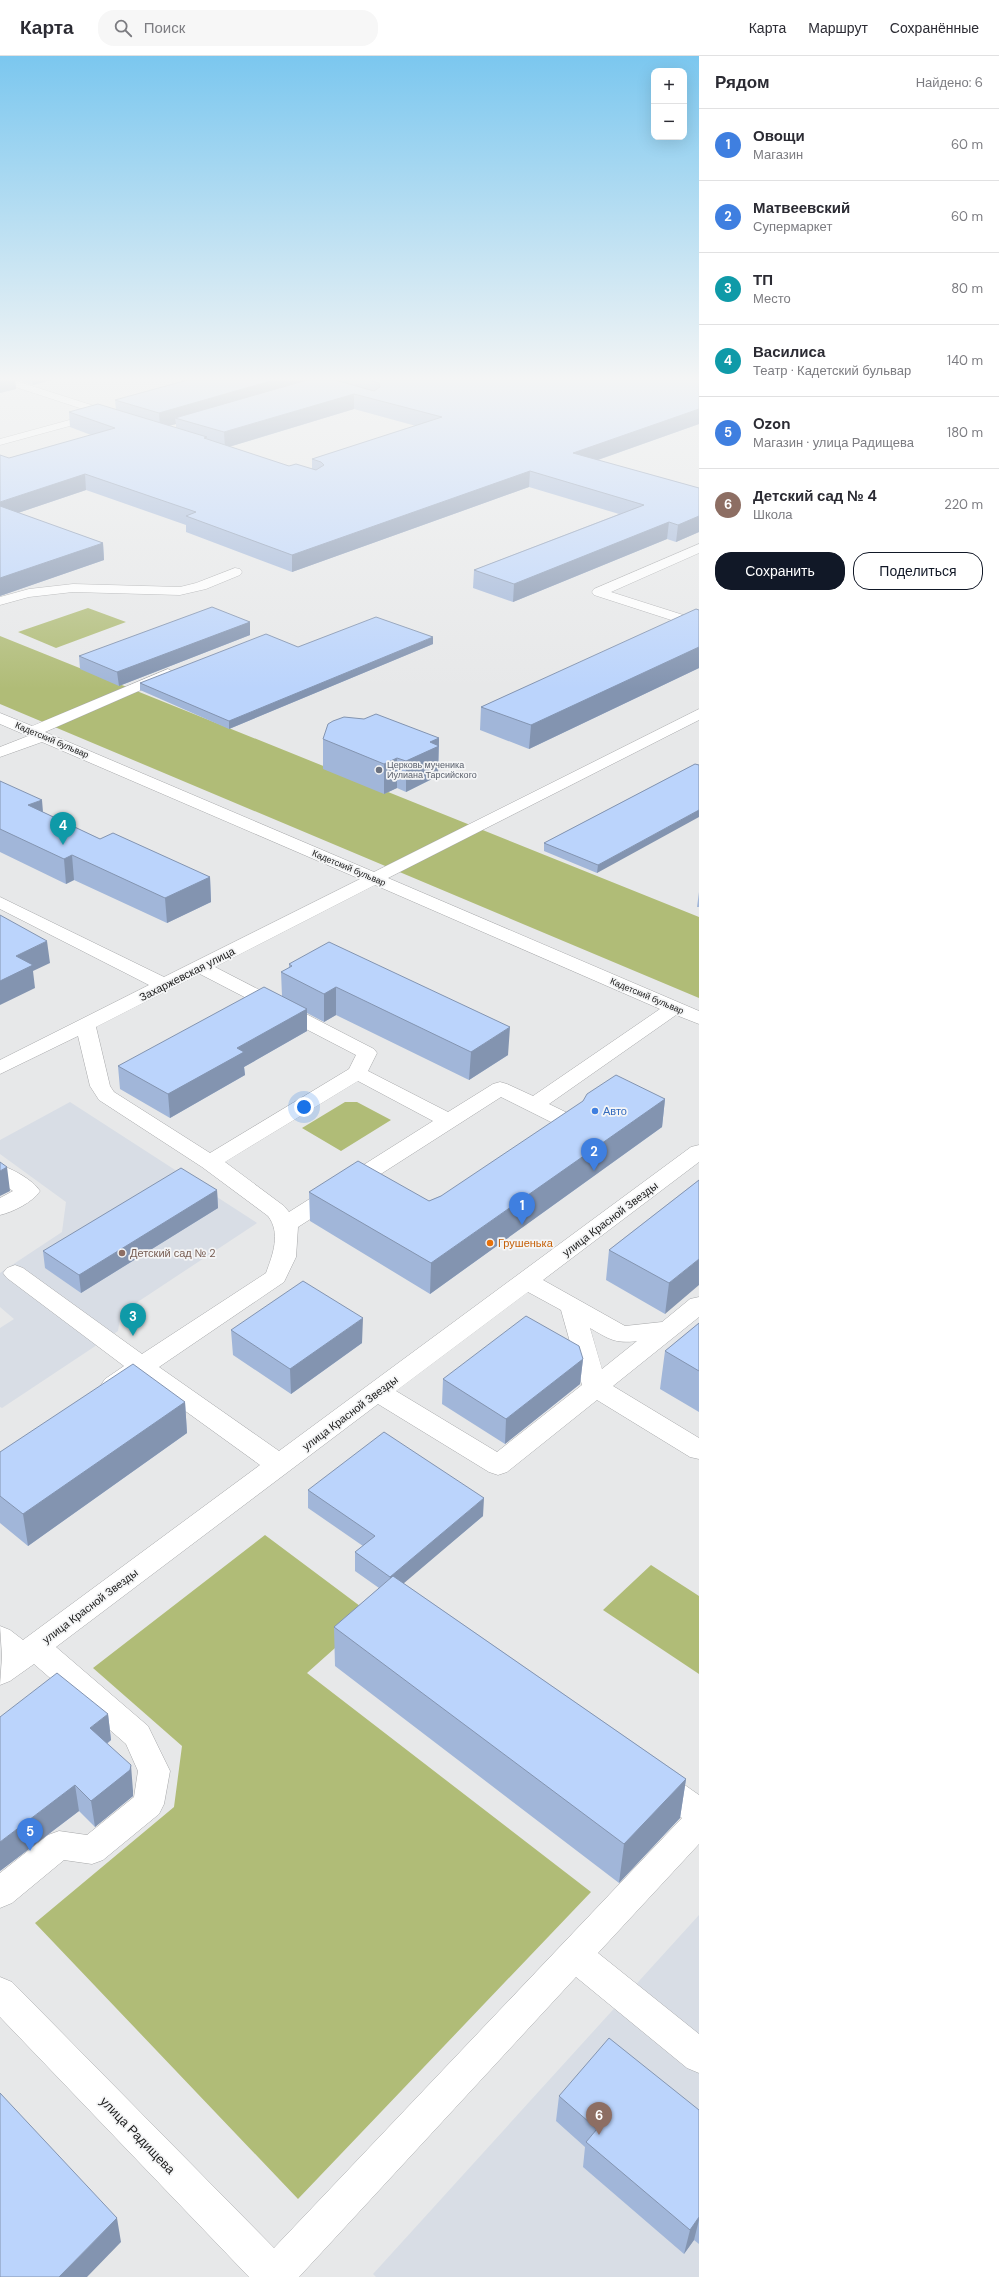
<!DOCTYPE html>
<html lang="ru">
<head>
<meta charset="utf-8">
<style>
	body { margin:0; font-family:"DM Sans",sans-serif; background:#f7f7f7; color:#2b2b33 }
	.controls { position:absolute; right:12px; top:12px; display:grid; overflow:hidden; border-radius:8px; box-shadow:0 4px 16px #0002 }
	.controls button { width:36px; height:36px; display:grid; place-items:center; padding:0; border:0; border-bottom:1px solid #e1e1e2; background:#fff; color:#2b2b33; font:20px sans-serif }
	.you { position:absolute; left:304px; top:1051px; width:14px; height:14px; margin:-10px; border:3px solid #fff; border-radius:50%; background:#1a73e8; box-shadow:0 0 0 6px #1a73e833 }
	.badge { display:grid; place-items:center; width:26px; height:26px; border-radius:50%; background:#111827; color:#fff; font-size:13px; font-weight:700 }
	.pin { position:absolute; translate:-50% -33px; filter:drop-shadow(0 1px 2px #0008) }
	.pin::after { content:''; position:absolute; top:21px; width:14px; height:12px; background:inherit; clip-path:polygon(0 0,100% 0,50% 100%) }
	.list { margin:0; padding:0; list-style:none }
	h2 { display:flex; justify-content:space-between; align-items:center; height:52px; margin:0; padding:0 16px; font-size:17px }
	h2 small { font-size:13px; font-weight:400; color:#7c7c81 }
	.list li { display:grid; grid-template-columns:26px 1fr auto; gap:12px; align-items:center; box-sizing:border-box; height:72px; padding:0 16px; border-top:1px solid #e1e1e2 }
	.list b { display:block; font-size:15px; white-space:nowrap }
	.list p { margin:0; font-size:13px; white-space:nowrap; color:#7c7c81 }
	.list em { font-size:13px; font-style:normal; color:#7c7c81 }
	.actions { display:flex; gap:8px; padding:12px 16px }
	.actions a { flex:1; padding:9px 0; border:1px solid #111827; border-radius:16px; text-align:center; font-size:14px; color:#111827 }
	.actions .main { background:#111827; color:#fff }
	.icon { flex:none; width:22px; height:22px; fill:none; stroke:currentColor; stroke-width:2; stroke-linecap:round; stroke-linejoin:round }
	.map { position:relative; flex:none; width:699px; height:2221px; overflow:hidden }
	header { display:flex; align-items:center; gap:24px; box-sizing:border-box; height:56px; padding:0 20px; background:#fff; border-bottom:1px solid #e1e1e2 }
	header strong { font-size:19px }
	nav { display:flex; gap:22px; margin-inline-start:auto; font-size:14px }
	.search { width:280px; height:36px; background:#f7f7f7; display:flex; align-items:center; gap:10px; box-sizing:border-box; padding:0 14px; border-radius:16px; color:#7c7c81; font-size:15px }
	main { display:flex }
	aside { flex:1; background:#fff }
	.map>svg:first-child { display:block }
</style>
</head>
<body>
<header>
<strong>Карта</strong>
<div class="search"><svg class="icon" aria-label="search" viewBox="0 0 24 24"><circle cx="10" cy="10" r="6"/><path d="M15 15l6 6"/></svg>Поиск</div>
<nav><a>Карта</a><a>Маршрут</a><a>Сохранённые</a></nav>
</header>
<main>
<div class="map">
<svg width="699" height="2221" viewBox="0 0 699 2221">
	<rect width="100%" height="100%" fill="#e7e8e9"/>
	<path fill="#d8dde5" d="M70 1046 257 1167 121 1257 118 1275 2 1352 0 1351V1272L14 1263 0 1251V1217L62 1176 66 1146 0 1098V1084Z
		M699 1859V2221H376L373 2218Z"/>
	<path fill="#b0bc77" d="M88 552 126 566 56 592 18 576Z
		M0 580 699 861V942L0 648Z
		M345 1046H357L391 1064 341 1095 302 1072Z
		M265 1479 372 1559 307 1617 591 1836 298 2143 35 1867 174 1751 182 1690 93 1612Z
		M651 1509 699 1540V1618L603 1554Z"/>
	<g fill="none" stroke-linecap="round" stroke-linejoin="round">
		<g stroke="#a7a8aa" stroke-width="1">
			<path id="minor" d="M0 322H7L110 355 111 357 110 359 0 389V383L95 357 0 326Z
				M699 488V497L611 536 699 564V573L594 539 592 536 594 533Z
				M235 512 240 513 242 516 240 519 206 533 180 539 73 536 29 541 0 549V541L29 533 73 528 180 531 196 527Z
				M168 613 175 617 173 620 45 676 374 816 699 653V664L388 822 699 955V968L676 959 549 1048 580 1063 583 1068C575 1079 563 1085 550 1082L547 1077 557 1069 501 1041 298 1171 296 1201 284 1226 159 1311 279 1395 691 1091 699 1089V1106L543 1224 625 1270 662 1266 690 1243 699 1241V1261L613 1330 699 1382V1403L690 1401 597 1344 507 1416 498 1419 489 1416 378 1348 56 1591 148 1670 170 1715 164 1748 159 1758 103 1804 92 1808 64 1804 12 1847 0 1852V1817L48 1779 59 1775 87 1779 134 1741 138 1715 126 1688 34 1608 10 1625 0 1629 2 1600 0 1570 10 1574 23 1584 260 1409 141 1323C129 1331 120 1340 105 1335L101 1329 105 1323 124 1310 7 1222 3 1217 7 1212 15 1209 23 1212 142 1298 266 1217C273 1198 281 1177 268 1160L202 1111 99 1044 90 1030 78 980 0 1018V1004L149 929 0 853V841L164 921 360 823 42 686 0 701V691L28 680 0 668V657L32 670ZM375 829 660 953 533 1040 507 1028 500 1026 493 1028 448 1056 368 1015 377 997 374 993 215 911ZM200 918 356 999 349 1013 210 1097 114 1036 110 1030 96 971ZM358 1025 433 1065 289 1156 284 1150 225 1106ZM528 1236 561 1254 582 1329 497 1396 396 1335ZM590 1272C609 1283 615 1288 637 1285L602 1313Z
				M0 1109C13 1113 33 1124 40 1135 33 1146 13 1156 0 1159V1142L13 1135 0 1126Z
				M658 1714 669 1718 699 1739V1788L598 1897 699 1978V2017L687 2012 576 1921 299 2221H249L0 1961V1921L12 1926 274 2192 682 1762 647 1736 642 1727 647 1718Z"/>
		</g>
		<use href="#minor" fill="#fff" fill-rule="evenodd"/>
	</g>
	<path fill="#a1b6d9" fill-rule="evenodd" d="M0 322H58L33 329 15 323 16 333 0 337Z
		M309 322H333L331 323 337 324V322H699V368L598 404 699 432V476L676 486 667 483 513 546 473 532 474 514 619 458 529 431 292 516 186 476V469L86 434 18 457 103 487 104 504 0 540 9 402 91 379 70 371 69 356 116 354 115 344 304 325 311 323ZM354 353 416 370 312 403V413L289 410 229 391ZM176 368V372L169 370Z
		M699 554V612L529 693 480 674 481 651Z
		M250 566V579L119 630 80 613 79 600Z
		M433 588 229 673 140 634V627L298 591Z
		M439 682 438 720 406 736 397 732 384 738 323 713V683Z
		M695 708 597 817 544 795V787Z
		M0 725 43 756 100 783 210 821 211 846 167 867 74 824 66 828 0 796Z
		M699 836V851H697Z
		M289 908 508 999 469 1024 336 959 324 966 307 957V975L244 1011 245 1019 170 1062 120 1033 118 1010 282 940 281 916 289 912Z
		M665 1043 662 1071 430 1238 310 1165 309 1136 429 1145Z
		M699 1124 665 1258 606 1224 609 1194Z
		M217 1134 218 1152 81 1237 45 1212 43 1195Z
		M699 1267V1356L660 1333 665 1295Z
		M231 1274 362 1287 291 1338 233 1299Z
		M583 1303 580 1328 505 1388 442 1348 443 1323Z
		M185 1346 187 1377 28 1490 0 1467V1396Z
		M308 1434 483 1460 403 1527 686 1723 680 1762 619 1827 335 1610 334 1571 379 1532 355 1515V1496L363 1490 308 1452Z
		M108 1658 111 1684 107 1688 133 1735V1740L95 1771 79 1755 0 1815Z
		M559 2040 699 2054V2188L694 2184 684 2198 583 2111 585 2091 556 2065Z"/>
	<path fill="#8394b0" d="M0 322H15L16 333 0 337Z
		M32 322H58L33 329Z
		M281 322H304V330L175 362 176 368 160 372 159 357Z
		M354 338V353L225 392 224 376Z
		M699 353V368L572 413 573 397Z
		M530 415 529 431 292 516V499Z
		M85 418 86 434 0 463V446Z
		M699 460V476L676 486 678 469Z
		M669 466 667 483 513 546 514 528Z
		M103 487 104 504 0 540V522Z
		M250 566V579L119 630 117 616Z
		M433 581V588L229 673V665Z
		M699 591V612L529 693 531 669Z
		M439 682 438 720 406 736V705L430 686Z
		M397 702V732L384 738V708Z
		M42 744 44 768 28 749Z
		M699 754V761L597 817 598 809Z
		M72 799 74 824 66 828 64 803Z
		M210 821 211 846 167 867 165 842Z
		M47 885 50 907 33 915 35 932 0 949V925L16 900Z
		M336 931V959L324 966V938Z
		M307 953V975L244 1011 245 1019 170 1062 168 1038 237 992Z
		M510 971 508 999 469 1024 471 996Z
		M665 1043 662 1071 430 1238 431 1207Z
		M7 1111 10 1135 0 1140V1115Z
		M217 1134 218 1152 81 1237 79 1219Z
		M699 1203V1229L665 1258 669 1227Z
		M363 1262 362 1287 291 1338 290 1313Z
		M583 1303 580 1328 505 1388 506 1363Z
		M185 1346 187 1377 28 1490 23 1458Z
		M484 1442 483 1460 390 1539V1521Z
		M108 1658 111 1684 93 1698 90 1672Z
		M131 1709 133 1735V1740L95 1771 91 1745Z
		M686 1723 680 1762 619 1827 624 1788Z
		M75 1729 79 1755 0 1815V1786Z
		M699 2161V2164L694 2184 684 2198 690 2174Z
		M117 2162 121 2186 87 2221H59Z"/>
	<path fill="#bbd4fc" stroke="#8394b0" d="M195 322H281L159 357 115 344Z
		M314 322H328L374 335 380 331 379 327 361 322H694L699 323V353L573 397 699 432V460L678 469 669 466 514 528 474 514 644 449 530 415 292 499 186 460 196 456 85 418 0 446V399L9 402 115 372 69 356 98 348 207 381 204 382 289 410 296 408 316 414 324 409 321 406 312 403 442 361 354 338 224 376 175 362Z
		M0 450 103 487 0 522Z
		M212 551 250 566 117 616 79 600Z
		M696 553 699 554V591L531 669 481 651Z
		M376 561 433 581 229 665 140 627 266 578 298 591Z
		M376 658 439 682 430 686 439 690 406 705 397 702 384 708 323 683 328 668 333 665 344 661 364 663Z
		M695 708 699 709V754L598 809 544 787Z
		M0 725 42 744 28 749 100 783 113 777 210 821 165 842 72 799 64 803 0 773Z
		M0 859 47 885 16 900 33 909 0 925Z
		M329 886 510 971 471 996 336 931 324 938 281 916 292 910 289 908Z
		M264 931 307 953 237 992 244 996 168 1038 118 1010Z
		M616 1019 665 1043 431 1207 309 1136 358 1105 429 1145 441 1140 583 1045 587 1038Z
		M0 1106 7 1111 0 1115Z
		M181 1112 217 1134 79 1219 43 1195Z
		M699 1124V1203L669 1227 609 1194Z
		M303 1225 363 1262 290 1313 231 1274Z
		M526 1260 579 1290 583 1303 506 1363 443 1323Z
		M699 1267V1315L665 1295Z
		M133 1308 185 1346 23 1458 0 1440V1396Z
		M384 1376 484 1442 390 1521 355 1496 375 1480 308 1434Z
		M393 1520 686 1723 624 1788 334 1571Z
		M57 1617 108 1658 90 1672 131 1709 130 1714 91 1745 75 1729 0 1786V1661Z
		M609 1982 699 2054V2161L690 2174 586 2086 597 2073 559 2040Z
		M0 2037 117 2162 59 2221H0Z"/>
	<linearGradient id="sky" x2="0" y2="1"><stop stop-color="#7bc7ef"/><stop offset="0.51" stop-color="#f4f5f5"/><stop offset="1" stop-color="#f4f5f5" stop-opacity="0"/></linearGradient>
	<rect width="699" height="633" fill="url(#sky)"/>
	<circle fill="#6b7280" stroke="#f4f5f6" stroke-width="1.5" cx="379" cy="714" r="4"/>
	<circle fill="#3f7fe0" stroke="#f4f5f6" stroke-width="1.5" cx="595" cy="1055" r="4"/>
	<circle fill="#e8710a" stroke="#f4f5f6" stroke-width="1.5" cx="490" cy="1187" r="4"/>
	<circle fill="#8d6e63" stroke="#f4f5f6" stroke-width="1.5" cx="122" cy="1197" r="4"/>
	<g text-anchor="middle" stroke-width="3.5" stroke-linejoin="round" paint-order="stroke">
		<g font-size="9" fill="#1a1a1a" stroke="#f4f5f6">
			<text transform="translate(52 684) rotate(23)" y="3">Кадетский бульвар</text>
			<text transform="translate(349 812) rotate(23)" y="3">Кадетский бульвар</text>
			<text transform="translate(647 940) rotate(23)" y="3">Кадетский бульвар</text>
		</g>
		<g font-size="9" fill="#5b616d" stroke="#f4f5f6" text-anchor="start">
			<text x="387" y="712">Церковь мученика<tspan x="387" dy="10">Иулиана Тарсийского</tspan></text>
		</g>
		<g font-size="11" fill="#1a1a1a" stroke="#f4f5f6">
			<text transform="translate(187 918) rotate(-27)" y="4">Захаржевская улица</text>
			<text transform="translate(610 1163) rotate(-37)" y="4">улица Красной Звезды</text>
			<text transform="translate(350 1357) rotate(-37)" y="4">улица Красной Звезды</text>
			<text transform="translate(90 1550) rotate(-37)" y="4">улица Красной Звезды</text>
		</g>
		<g font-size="11" fill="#366cbe" stroke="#f4f5f6" text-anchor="start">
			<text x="603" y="1059">Авто</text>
		</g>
		<g font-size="11" fill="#c56008" stroke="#f4f5f6" text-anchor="start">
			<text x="498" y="1191">Грушенька</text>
		</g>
		<g font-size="11" fill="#785e54" stroke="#f4f5f6" text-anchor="start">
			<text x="130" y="1201">Детский сад № 2</text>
		</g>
		<g font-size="13" fill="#1a1a1a" stroke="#f4f5f6">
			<text transform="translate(138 2079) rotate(46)" y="5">улица Радищева</text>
		</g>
	</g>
</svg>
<div class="controls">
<button>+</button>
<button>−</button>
</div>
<div class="you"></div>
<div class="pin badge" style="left:522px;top:1169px;background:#3f7fe0">1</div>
<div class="pin badge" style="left:594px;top:1115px;background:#3f7fe0">2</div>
<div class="pin badge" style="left:133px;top:1280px;background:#0f9aa8">3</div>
<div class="pin badge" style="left:63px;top:789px;background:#0f9aa8">4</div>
<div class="pin badge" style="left:30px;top:1795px;background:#3f7fe0">5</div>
<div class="pin badge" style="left:599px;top:2079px;background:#8d6e63">6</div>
</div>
<aside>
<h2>Рядом<small>Найдено: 6</small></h2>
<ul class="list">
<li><span class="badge" style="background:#3f7fe0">1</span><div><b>Овощи</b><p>Магазин</p></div><em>60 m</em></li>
<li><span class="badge" style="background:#3f7fe0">2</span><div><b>Матвеевский</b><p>Супермаркет</p></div><em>60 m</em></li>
<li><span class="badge" style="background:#0f9aa8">3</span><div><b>ТП</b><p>Место</p></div><em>80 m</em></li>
<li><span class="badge" style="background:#0f9aa8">4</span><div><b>Василиса</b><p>Театр · Кадетский бульвар</p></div><em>140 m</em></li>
<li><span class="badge" style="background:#3f7fe0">5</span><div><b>Ozon</b><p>Магазин · улица Радищева</p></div><em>180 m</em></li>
<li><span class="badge" style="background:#8d6e63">6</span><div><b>Детский сад № 4</b><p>Школа</p></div><em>220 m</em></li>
</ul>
<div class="actions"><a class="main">Сохранить</a><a>Поделиться</a></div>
</aside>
</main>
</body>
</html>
